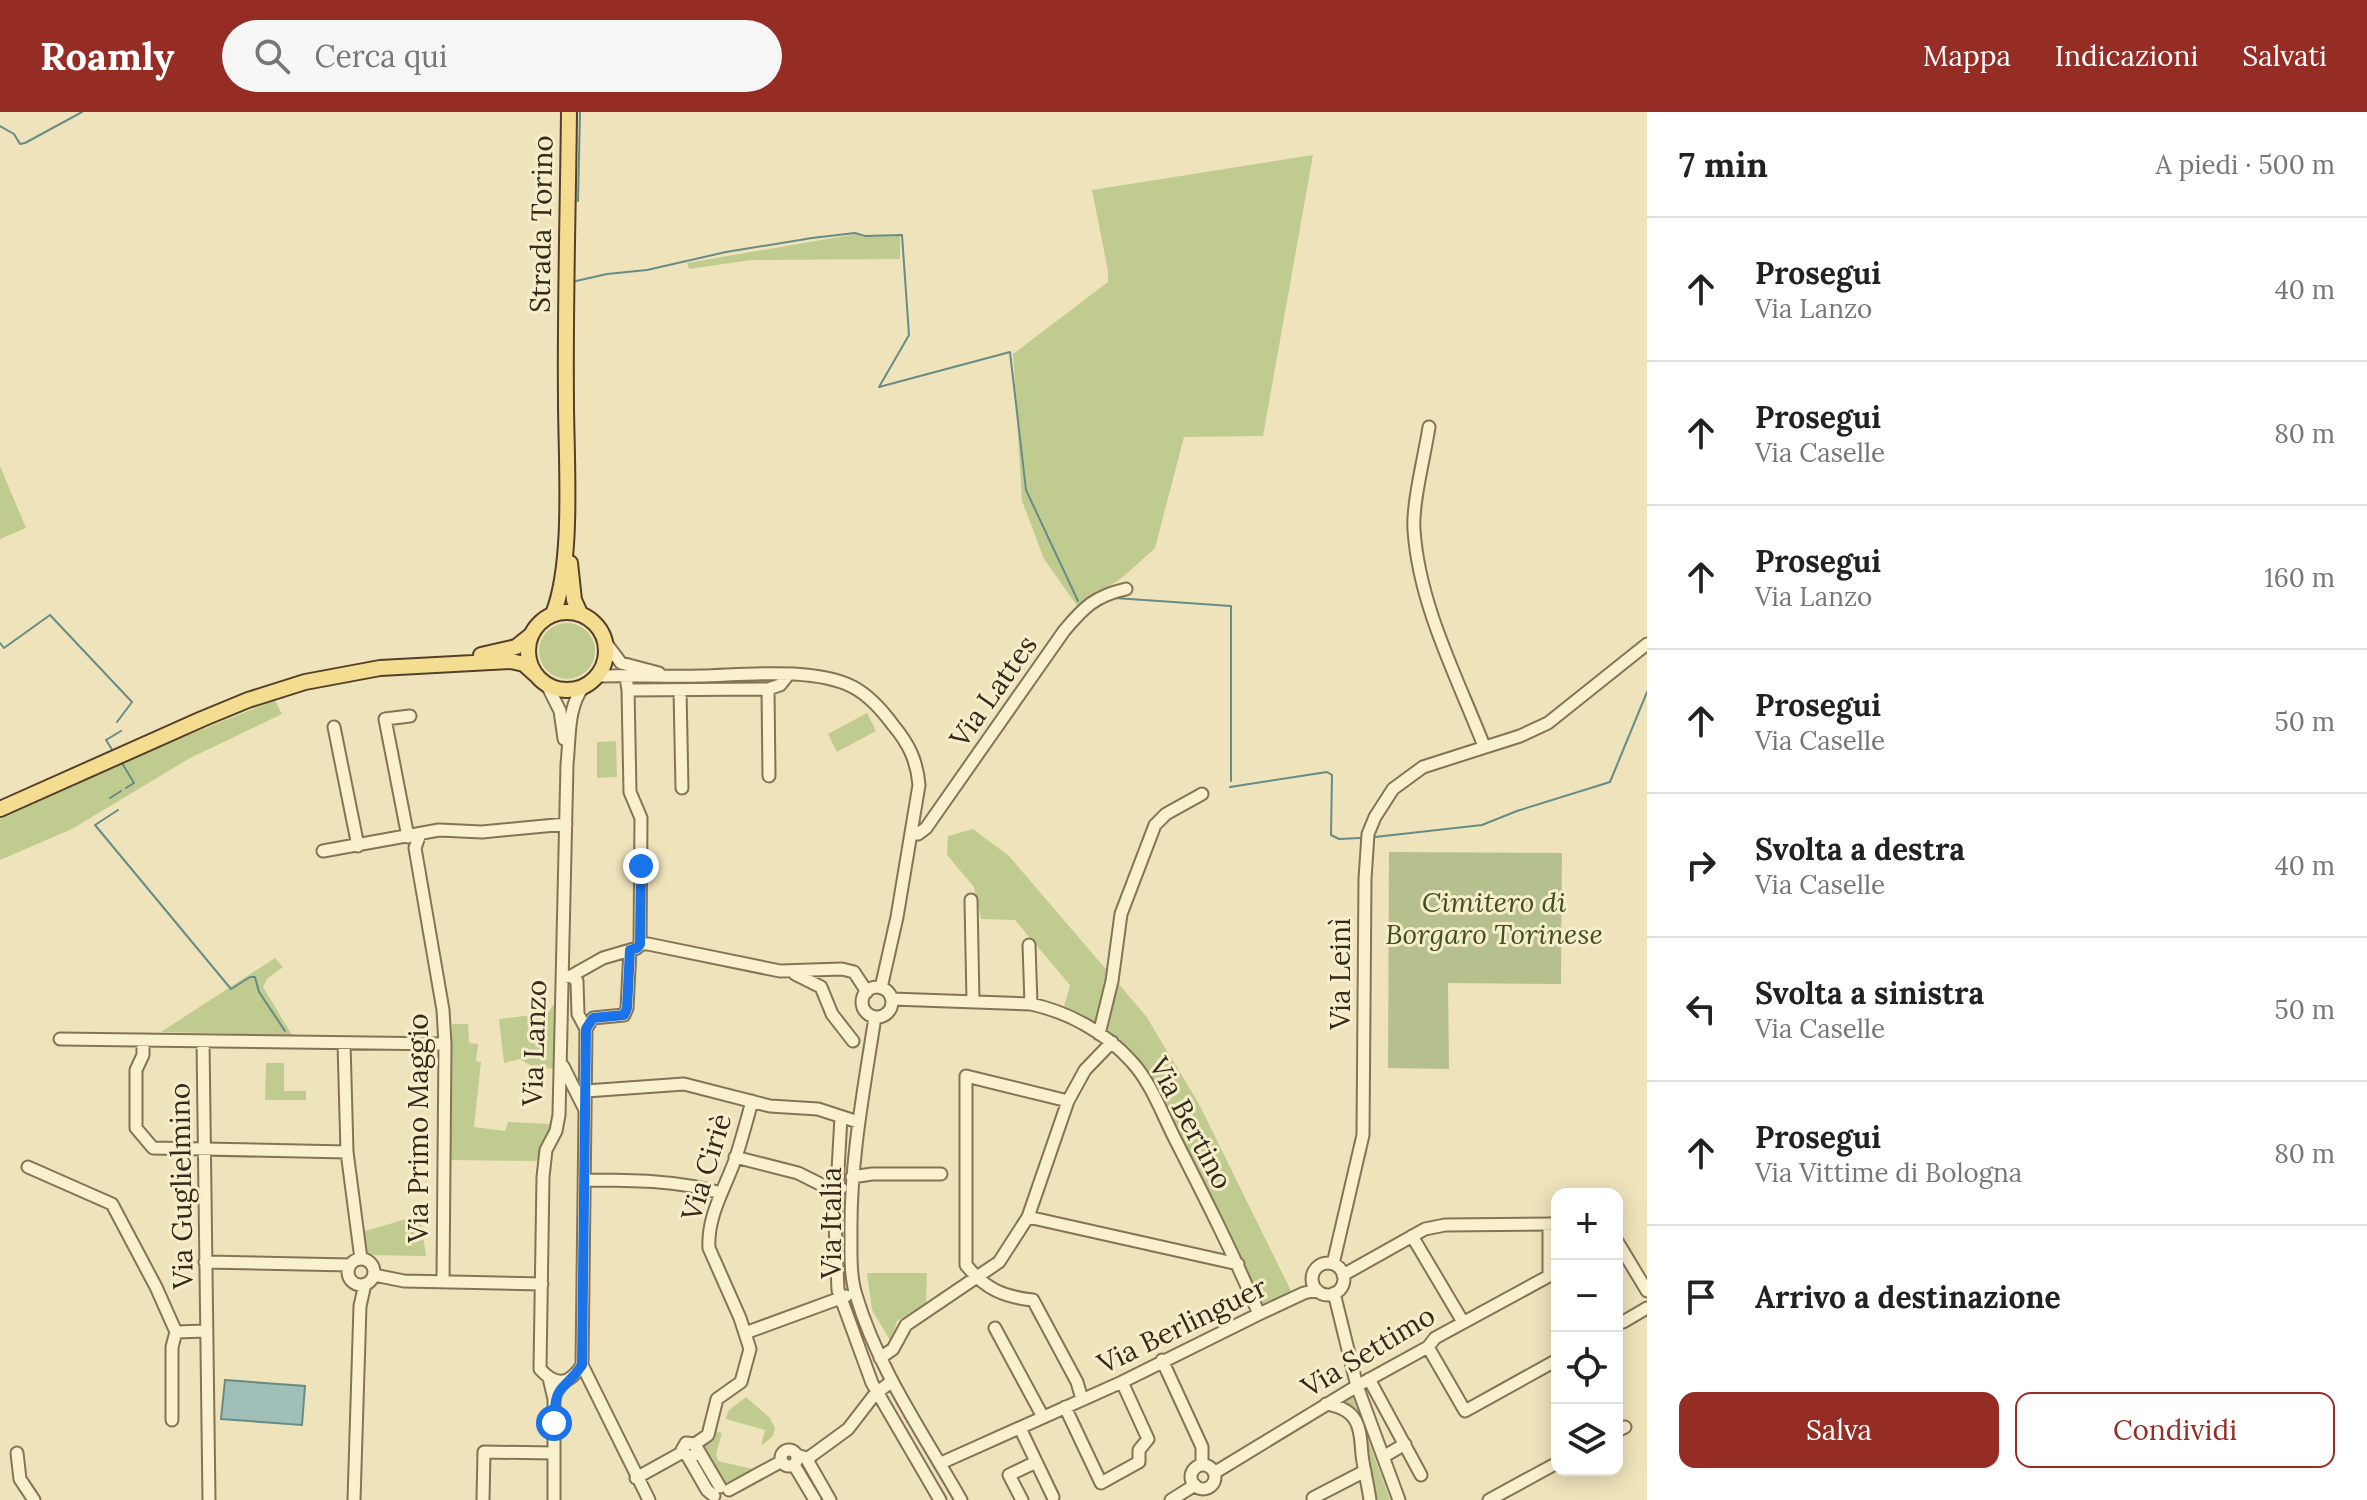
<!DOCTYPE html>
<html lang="it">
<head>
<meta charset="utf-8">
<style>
	body { margin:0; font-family:Lora,serif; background:#f6f6f6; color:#222 }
	.controls { position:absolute; right:24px; bottom:24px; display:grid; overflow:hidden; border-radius:16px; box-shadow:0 4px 20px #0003 }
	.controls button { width:72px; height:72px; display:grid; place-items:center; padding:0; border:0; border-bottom:2px solid #e0e0e0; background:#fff; color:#222; font:40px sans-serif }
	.stop { position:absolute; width:24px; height:24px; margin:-18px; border:6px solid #1a73e8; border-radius:50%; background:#fff }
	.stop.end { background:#1a73e8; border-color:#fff; box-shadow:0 2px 8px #0008 }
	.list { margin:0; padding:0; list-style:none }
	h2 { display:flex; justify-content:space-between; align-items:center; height:104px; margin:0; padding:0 32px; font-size:34px }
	h2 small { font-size:26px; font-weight:400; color:#767676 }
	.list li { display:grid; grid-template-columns:52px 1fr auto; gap:24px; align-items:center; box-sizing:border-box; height:144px; padding:0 32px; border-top:2px solid #e0e0e0 }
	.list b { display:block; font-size:30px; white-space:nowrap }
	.list p { margin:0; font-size:26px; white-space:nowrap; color:#767676 }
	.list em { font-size:26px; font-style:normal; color:#767676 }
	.actions { display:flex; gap:16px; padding:24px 32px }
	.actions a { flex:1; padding:18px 0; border:2px solid #952d24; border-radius:16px; text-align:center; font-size:28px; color:#952d24 }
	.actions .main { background:#952d24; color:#fff }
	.icon { flex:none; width:44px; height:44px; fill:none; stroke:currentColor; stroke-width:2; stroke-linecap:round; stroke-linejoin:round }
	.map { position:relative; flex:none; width:1647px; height:1388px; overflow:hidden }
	header { display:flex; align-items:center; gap:48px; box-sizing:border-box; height:112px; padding:0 40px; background:#952d24; color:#fff }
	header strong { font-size:38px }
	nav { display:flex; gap:44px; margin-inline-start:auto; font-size:28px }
	.search { width:560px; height:72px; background:#f6f6f6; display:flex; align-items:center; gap:20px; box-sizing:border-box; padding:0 28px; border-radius:44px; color:#767676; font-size:30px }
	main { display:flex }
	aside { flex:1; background:#fff }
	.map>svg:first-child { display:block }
</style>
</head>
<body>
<header>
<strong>Roamly</strong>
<div class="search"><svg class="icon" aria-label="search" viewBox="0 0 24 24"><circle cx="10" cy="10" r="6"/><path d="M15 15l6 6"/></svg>Cerca qui</div>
<nav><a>Mappa</a><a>Indicazioni</a><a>Salvati</a></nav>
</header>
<main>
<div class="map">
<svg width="1647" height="1388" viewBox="0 0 1647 1388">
	<rect width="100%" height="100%" fill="#eee3bb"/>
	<path fill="#c0cc8f" d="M1313 43 1263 324 1184 325 1155 436 1123 465 1078 495 1044 447 1022 389 1013 242 1108 170V159L1092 78Z
		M856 122 862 125 900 124V147L751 148 689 157 687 151Z
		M0 354 26 416 0 427Z
		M539 539a28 28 0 1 1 56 0a28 28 0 1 1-56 0Z
		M275 588 282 602 190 646 72 717 0 748V707L154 637Z
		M867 601 876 619 837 640 828 622Z
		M616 629 617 665 597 666V630Z
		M973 717 1009 744 1146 904 1199 992 1291 1179 1260 1195 1137 948 1095 910 1064 895 1070 873 1015 808 981 807 974 775 947 743 948 724Z
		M275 846 283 855 267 867 263 875 292 923 161 920Z
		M553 893 556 894 554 957 533 955 520 947 504 951 499 907 548 901Z
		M452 912H468L469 931 478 932 476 949 481 950 474 1015 505 1019 508 1010 551 1012C548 1026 540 1034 540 1049L451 1048Z
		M266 951H284V979H306V988H265Z
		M420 1103 426 1144 365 1143 362 1120Z
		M867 1161H927L926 1191 897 1209 891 1230 872 1198Z
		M1352 1282 1390 1388H1371L1356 1306 1335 1290Z
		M746 1285 770 1306 775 1316 773 1324 761 1334 765 1318 726 1307 728 1299Z
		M714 1319 722 1321 716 1342 718 1349 757 1358 734 1370 722 1371 702 1334Z"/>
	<path fill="#b6c08f" d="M1389 740 1562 741 1561 872 1448 871 1449 957 1388 956Z"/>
	<path fill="#9fbfb8" stroke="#678c86" stroke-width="2" d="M225 1268 305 1274 302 1313 221 1307Z"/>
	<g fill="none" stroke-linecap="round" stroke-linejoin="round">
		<path stroke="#678c86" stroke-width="2" d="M0 14 14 22 20 32 25 31 82 0
			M578 89 580 0
			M576 169 607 162 647 158 726 140 812 126 855 121 865 124 902 123 909 223 879 275 1010 240 1026 378 1078 489
			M1115 486 1231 494V669
			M0 531 4 536 50 503 132 590 117 610
			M113 639 106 628 121 619
			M122 651 134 671 126 676
			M1230 675 1327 660 1332 663 1331 723 1339 727 1360 726
			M110 686 121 679
			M118 698 95 713 231 877 250 865H255L259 880 285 919
			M1375 725 1482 713 1517 699 1610 670 1647 580"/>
		<g stroke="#857355" stroke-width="15">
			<path id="minor" d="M1429 315C1425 342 1412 392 1414 418 1419 493 1457 565 1484 634
				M606 531 621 551 659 561
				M597 564C632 563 667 565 701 564 745 563 814 555 853 575 870 584 882 598 893 613 909 632 917 649 919 673L897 805 881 876
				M626 565 628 578 630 680 641 706 640 832
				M547 573 560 599 564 627
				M768 577 769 664
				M628 578 768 577 780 573 788 563
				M680 578 682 676
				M334 615 358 734
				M420 722 415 736 443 898 445 932 443 1169
				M912 722H918L926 716 1064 519C1084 495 1095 484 1126 477
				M408 725 385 607 410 604
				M323 739 439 718 482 720 566 712
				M971 788 973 889
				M1029 833 1031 892
				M630 838 627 896 624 903 593 906 586 917 582 1253 649 1388
				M795 862 821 875 832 902 853 929
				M571 864 577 869 578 902 586 917
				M563 865 571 864 603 846 637 836 640 832H648L780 859 842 857 854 860 867 880
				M862 890a15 15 0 1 1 30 0a15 15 0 1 1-30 0Z
				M892 887 1031 892C1068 900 1105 920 1131 949 1151 970 1163 1004 1176 1029 1205 1086 1234 1143 1259 1202
				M875 905C864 977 850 1049 851 1122 851 1142 850 1164 856 1183 878 1257 923 1321 961 1388
				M1099 922 1112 869 1121 802 1155 713 1166 702 1202 682
				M60 927 445 932
				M143 928V943L136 958V1016L153 1036 347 1040
				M203 929 209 1388
				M344 931 347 1040 361 1147
				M563 954 584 996
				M586 979 684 972 770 994 818 997 858 1010
				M1068 989 966 964V1153C985 1177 1004 1185 1033 1188L1077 1270 1082 1287
				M841 1005 835 1111 838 1178 872 1271 940 1388
				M735 1045 798 1061 828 1076H841
				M28 1055 112 1092 156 1175 176 1220 206 1219
				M852 1065 872 1062H941
				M584 1068C629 1068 678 1068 721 1081
				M1028 1105 1238 1152
				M1412 1124 1463 1210
				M1617 1129 1647 1179
				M348 1160a13 13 0 1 1 26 0a13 13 0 1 1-26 0Z
				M205 1150 350 1153
				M1312 1167a16 16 0 1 1 32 0a16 16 0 1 1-32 0Z
				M1333 1152 1363 1023 1365 767 1368 722 1375 705 1393 677 1423 655 1520 624 1548 611 1647 532
				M374 1163 404 1169 542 1172
				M1343 1163 1425 1117 1445 1113 1557 1112
				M1334 1181 1357 1274 1399 1388
				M1623 1210 1647 1196
				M995 1216 1043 1305
				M745 1221 846 1184
				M1428 1235 1465 1299 1557 1248
				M880 1246 893 1237 906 1213 999 1150 1028 1105 1068 989 1085 958 1112 930
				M1162 1248 1202 1335V1353
				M582 1253C569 1273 556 1275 540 1257L543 1065 546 1038 556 1019 559 1003 567 652C570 626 567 595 584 574
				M549 1266 554 1287V1388
				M1369 1267 1421 1363
				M1326 1292C1359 1297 1360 1315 1362 1343 1364 1358 1368 1373 1370 1388
				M1065 1295 1101 1371 1139 1350V1338L1148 1327 1122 1270
				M172 1308V1235L176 1220
				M1020 1316 1053 1385
				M1617 1319 1625 1315
				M695 1332 697 1336 695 1343 688 1345 682 1338 686 1331 695 1332 708 1323 717 1287 741 1270 750 1237 740 1206 709 1136C707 1103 726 1075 736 1045 742 1026 747 1008 752 989
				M697 1336 720 1375
				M781 1346a8 8 0 1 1 16 0a8 8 0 1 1-16 0Z
				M17 1341 20 1367 34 1388
				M797 1343 806 1346 811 1344 848 1317 875 1282 891 1270
				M688 1345 707 1378 714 1384
				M1383 1345 1405 1332
				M806 1346 830 1388
				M941 1351 1122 1270 1259 1202 1304 1181 1317 1178
				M794 1353 815 1388
				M1191 1365a12 12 0 1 1 24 0a12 12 0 1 1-24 0Z
				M1214 1361 1357 1274 1428 1235 1435 1226 1549 1164V1112
				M636 1366 683 1340
				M729 1378 782 1349
				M354 1388 360 1194 365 1172
				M483 1388 484 1340 553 1341
				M1022 1388 1009 1363 1036 1350
				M1171 1388 1195 1373
				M1314 1388 1313 1386 1365 1359
				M1489 1388 1557 1351"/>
		</g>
		<g stroke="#52402a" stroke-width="18">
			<path id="major" d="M570 451 574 488 580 501
				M528 539a39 39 0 1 1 78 0a39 39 0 1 1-78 0Z
				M553 502C574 450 566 347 566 289 565 192 568 96 569 0
				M481 543 516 535 531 523
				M0 697 202 607 248 588 305 570 380 556 511 549 524 552 535 562"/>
		</g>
		<use href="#minor" stroke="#f9f0ce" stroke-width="11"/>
		<use href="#major" stroke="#f4dd90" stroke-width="14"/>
	</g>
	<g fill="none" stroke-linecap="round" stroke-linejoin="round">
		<path stroke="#1a73e8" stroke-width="10" d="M554 1311C555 1268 563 1282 582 1253L586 917 593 906 624 903 627 896 630 838 637 836 640 832 641 754"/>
	</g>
	<g text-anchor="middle" stroke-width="6" stroke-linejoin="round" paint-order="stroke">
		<g font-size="28" fill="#34291a" stroke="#f6edca">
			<text transform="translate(541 112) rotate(-89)" y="10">Strada Torino</text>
			<text transform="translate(993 579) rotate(-55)" y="10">Via Lattes</text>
			<text transform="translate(1340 862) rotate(-90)" y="10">Via Leinì</text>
			<text transform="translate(534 931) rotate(-88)" y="10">Via Lanzo</text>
			<text transform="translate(1191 1011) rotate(62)" y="10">Via Bertino</text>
			<text transform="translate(418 1016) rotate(-90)" y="10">Via Primo Maggio</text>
			<text transform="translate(706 1055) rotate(-73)" y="10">Via Ciriè</text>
			<text transform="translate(181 1074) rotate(-91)" y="10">Via Guglielmino</text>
			<text transform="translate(831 1111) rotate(-90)" y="10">Via Italia</text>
			<text transform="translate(1182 1213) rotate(-26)" y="10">Via Berlinguer</text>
			<text transform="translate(1368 1239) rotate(-31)" y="10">Via Settimo</text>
		</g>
		<g font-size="28" font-style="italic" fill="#405120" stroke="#f6edca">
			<text x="1494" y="800">Cimitero di<tspan x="1494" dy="32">Borgaro Torinese</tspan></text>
		</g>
	</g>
</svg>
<div class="controls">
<button>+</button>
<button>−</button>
<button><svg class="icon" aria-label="locate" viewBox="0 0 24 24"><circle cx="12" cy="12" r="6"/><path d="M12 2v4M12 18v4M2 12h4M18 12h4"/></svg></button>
<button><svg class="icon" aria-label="layers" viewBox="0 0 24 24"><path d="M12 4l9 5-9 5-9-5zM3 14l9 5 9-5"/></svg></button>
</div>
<div class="stop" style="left:554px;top:1311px"></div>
<div class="stop end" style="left:641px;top:754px"></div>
</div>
<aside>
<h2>7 min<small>A piedi · 500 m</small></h2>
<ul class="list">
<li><svg class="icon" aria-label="ahead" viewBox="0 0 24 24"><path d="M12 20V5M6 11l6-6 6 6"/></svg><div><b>Prosegui</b><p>Via Lanzo</p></div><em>40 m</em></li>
<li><svg class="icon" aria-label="ahead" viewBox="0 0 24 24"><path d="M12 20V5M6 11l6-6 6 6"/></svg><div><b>Prosegui</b><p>Via Caselle</p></div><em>80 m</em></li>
<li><svg class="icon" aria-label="ahead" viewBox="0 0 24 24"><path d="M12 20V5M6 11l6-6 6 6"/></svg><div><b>Prosegui</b><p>Via Lanzo</p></div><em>160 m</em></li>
<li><svg class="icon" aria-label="ahead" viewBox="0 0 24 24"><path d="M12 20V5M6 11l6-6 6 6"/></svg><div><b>Prosegui</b><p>Via Caselle</p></div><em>50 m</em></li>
<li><svg class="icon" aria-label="right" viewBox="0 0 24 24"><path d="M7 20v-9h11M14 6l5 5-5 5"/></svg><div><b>Svolta a destra</b><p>Via Caselle</p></div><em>40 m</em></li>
<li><svg class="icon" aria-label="left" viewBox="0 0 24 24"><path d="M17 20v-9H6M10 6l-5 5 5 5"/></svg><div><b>Svolta a sinistra</b><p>Via Caselle</p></div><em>50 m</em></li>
<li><svg class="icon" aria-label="ahead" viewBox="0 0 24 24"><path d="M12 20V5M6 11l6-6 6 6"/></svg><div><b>Prosegui</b><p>Via Vittime di Bologna</p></div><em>80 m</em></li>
<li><svg class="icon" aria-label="arrive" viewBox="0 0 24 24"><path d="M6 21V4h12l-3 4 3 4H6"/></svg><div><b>Arrivo a destinazione</b></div></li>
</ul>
<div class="actions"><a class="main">Salva</a><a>Condividi</a></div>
</aside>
</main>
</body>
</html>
